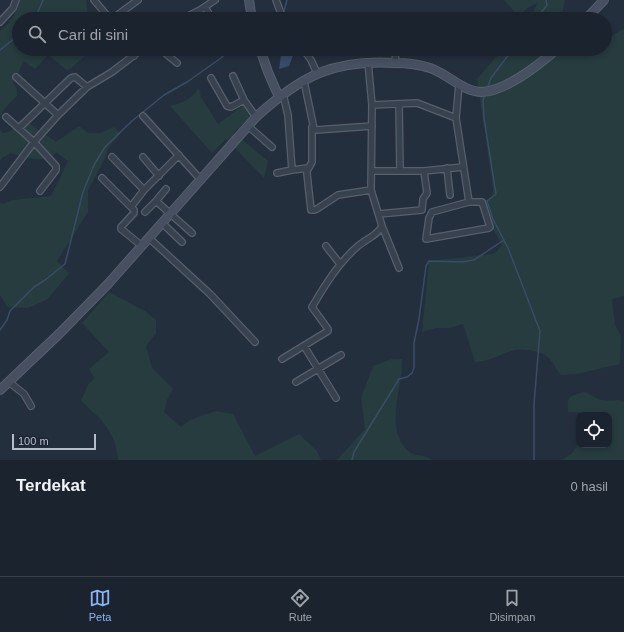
<!DOCTYPE html>
<html lang="id">
<head>
<meta charset="utf-8">
<style>
	body { margin:0; font-family:Arial,sans-serif; background:#282f3a; color:#f1f3f6 }
	.controls { position:absolute; right:12px; bottom:12px; display:grid; overflow:hidden; border-radius:8px; box-shadow:0 2px 6px #0003 }
	.controls button { width:36px; height:36px; display:grid; place-items:center; padding:0; border:0; border-bottom:1px solid #39404a; background:#1b232e; color:#f1f3f6; font:20px sans-serif }
	.scale { position:absolute; left:12px; bottom:10px; width:84px; box-sizing:border-box; padding-left:4px; border:2px solid #b4bcc9; border-top:0; font-size:11px; line-height:14px; white-space:nowrap; color:#b4bcc9; -webkit-text-stroke:3px #1d2633; paint-order:stroke }
	.list { margin:0; padding:0; list-style:none }
	h2 { display:flex; justify-content:space-between; align-items:center; height:52px; margin:0; padding:0 16px; font-size:17px }
	h2 small { font-size:13px; font-weight:400; color:#a0a4aa }
	.icon { flex:none; width:22px; height:22px; fill:none; stroke:currentColor; stroke-width:2; stroke-linecap:round; stroke-linejoin:round }
	.map { position:relative; flex:none; width:624px; height:460px; overflow:hidden }
	.search { position:absolute; background:#1b232e; box-shadow:0 2px 6px #0003; left:12px; right:12px; top:12px; height:44px; display:flex; align-items:center; gap:10px; box-sizing:border-box; padding:0 14px; border-radius:22px; color:#a0a4aa; font-size:15px }
	.sheet { height:116px; background:#1b232e }
	nav { display:flex; justify-content:space-around; align-items:center; box-sizing:border-box; height:56px; border-top:1px solid #39404a; background:#1b232e; font-size:11px; color:#a0a4aa }
	nav a { display:grid; justify-items:center; gap:2px }
	nav .on { color:#8ab4f8 }
	.map>svg:first-child { display:block }
</style>
</head>
<body>
<div class="map">
<svg width="624" height="460" viewBox="0 0 624 460">
	<rect width="100%" height="100%" fill="#242f3e"/>
	<path fill="#263c3f" d="M20 0H86L88 16 86 19H19V49H83L86 55 71 68 67 70 48 55 35 69 24 61 13 82 17 90V96L5 108 0 117V31C9 24 18 12 20 0Z
		M504 0H565L562 13 556 19H527L533 13 537 3 527 8 519 17Z
		M624 29V296L612 299 615 325 621 336 620 364 577 374 561 375C549 358 549 353 527 350 523 350 518 349 515 350 500 354 492 361 475 362L463 324 450 328H436L422 332 429 261 491 254 496 252 502 245 494 231 485 201 492 196 493 189 477 79 503 49H557L562 52 565 49H605V39Z
		M199 88 201 97 218 124 244 105 251 115 234 133 268 161 264 178 226 139 212 153 170 106C185 102 189 101 199 88Z
		M18 124H30L56 142 79 126 88 133H100L114 127 121 134 108 148 106 157 88 190V212L57 261 69 273 48 299 28 308 8 307 0 295V203L3 204 13 200 51 196 68 161 56 152C48 165 23 157 11 153L2 158 0 161V130L3 133 10 131Z
		M109 292 145 311 156 320V333L146 346 152 368 173 389 167 400 164 412 181 427 190 420 216 411 233 414 255 456 299 434 317 451 321 460H118C115 430 102 420 81 401L88 385 94 378 89 369 109 352 82 323Z
		M392 359H402C403 388 384 426 407 450 414 457 426 454 432 460H337L365 429 361 398 373 366Z
		M584 392C591 393 595 399 602 400 610 402 617 398 624 402V460H562L571 454 579 443V445H609V415H583L582 413 577 412H568C567 396 569 396 584 392Z"/>
	<path fill="#394c67" d="M284 49H287L294 53 289 66 279 69 281 55Z"/>
	<g fill="none" stroke-linecap="round" stroke-linejoin="round">
		<path stroke="#394c67" stroke-width="1.5" d="M35 19 43 0
			M269 19 284 11 287 0
			M536 19 547 5 546 0
			M0 50 19 35
			M487 89 491 78 513 49
			M485 94 483 100 484 118 496 194 487 201 493 219 508 248 540 331 534 404V460
			M0 330 7 320 10 311 34 287 45 280 65 264 83 192 94 165 105 147 132 121 164 95 187 82 221 58 231 49
			M352 460 354 452 399 379 407 377 412 373 414 368V343L419 319 426 266 429 261 462 262 474 260 504 240"/>
		<g stroke="#565f6c" stroke-width="8">
			<path id="street" d="M94 0 110 19
				M276 0 283 19
				M205 7 212 19
				M112 19 138 0
				M182 19 200 10 215 0
				M275 19 282 16
				M0 22 13 8 16 0
				M130 49 134 56
				M160 49 177 63
				M303 49 311 60 317 73
				M395 63 396 49
				M233 76 244 100 256 117
				M16 77 58 115
				M211 78 227 106 231 107 244 100
				M304 81 314 129 316 130 372 126
				M459 84 456 118 469 202 432 212 429 218 426 239 489 228 490 227 482 202H469
				M283 94 288 115 292 170 308 168
				M399 104 400 171
				M372 105 417 103 456 118
				M143 116 201 180
				M6 117 34 142 56 166V170L40 191
				M248 126 272 147
				M312 127V162L307 171V174L311 210H314L317 209 338 195 371 190
				M19 128 71 78 75 77 87 87
				M112 157 144 190
				M143 157 159 176
				M447 168 450 195
				M372 171H424L463 167
				M277 173 292 170
				M102 178 134 210V213L121 227V229L142 246
				M0 187 34 142 58 115 87 87 112 72 142 49
				M156 201 166 189
				M131 207 144 190 179 155
				M145 212 156 201 192 233
				M379 214 422 210 423 199 427 193 424 171
				M162 223 182 242
				M382 226 399 268
				M149 238 210 294 255 342
				M326 246 340 264
				M304 346 336 398
				M282 359 328 331V329L312 307C325 285 339 262 358 246 366 239 378 235 382 226L371 190 372 105 368 62
				M9 382 24 394 31 406
				M296 382 341 355"/>
		</g>
		<g stroke="#565f6c" stroke-width="10">
			<path id="secondary" d="M249 0 252 19
				M586 19 604 0
				M260 49 268 72 279 97
				M0 390 59 334 108 284 256 117C301 76 333 59 395 63 407 63 418 64 430 68 448 74 463 92 482 92 506 91 540 64 557 49"/>
		</g>
		<use href="#street" stroke="#38414e" stroke-width="5.5"/>
		<use href="#secondary" stroke="#465061" stroke-width="8"/>
	</g>
</svg>
<div class="controls">
<button><svg class="icon" aria-label="locate" viewBox="0 0 24 24"><circle cx="12" cy="12" r="6"/><path d="M12 2v4M12 18v4M2 12h4M18 12h4"/></svg></button>
</div>
<div class="scale">100 m</div>
<div class="search"><svg class="icon" aria-label="search" viewBox="0 0 24 24"><circle cx="10" cy="10" r="6"/><path d="M15 15l6 6"/></svg>Cari di sini</div>
</div>
<section class="sheet">
<h2>Terdekat<small>0 hasil</small></h2>
<ul class="list">
</ul>
</section>
<nav>
<a class="on"><svg class="icon" aria-label="map" viewBox="0 0 24 24"><path d="M3 6l6-2 6 2 6-2v14l-6 2-6-2-6 2zM9 4v14M15 6v14"/></svg>Peta</a>
<a><svg class="icon" aria-label="directions" viewBox="0 0 24 24"><path d="M12 3l9 9-9 9-9-9zM9 14v-3h6M13 9l2 2-2 2"/></svg>Rute</a>
<a><svg class="icon" aria-label="saved" viewBox="0 0 24 24"><path d="M7 4h10v16l-5-4-5 4z"/></svg>Disimpan</a>
</nav>
</body>
</html>
